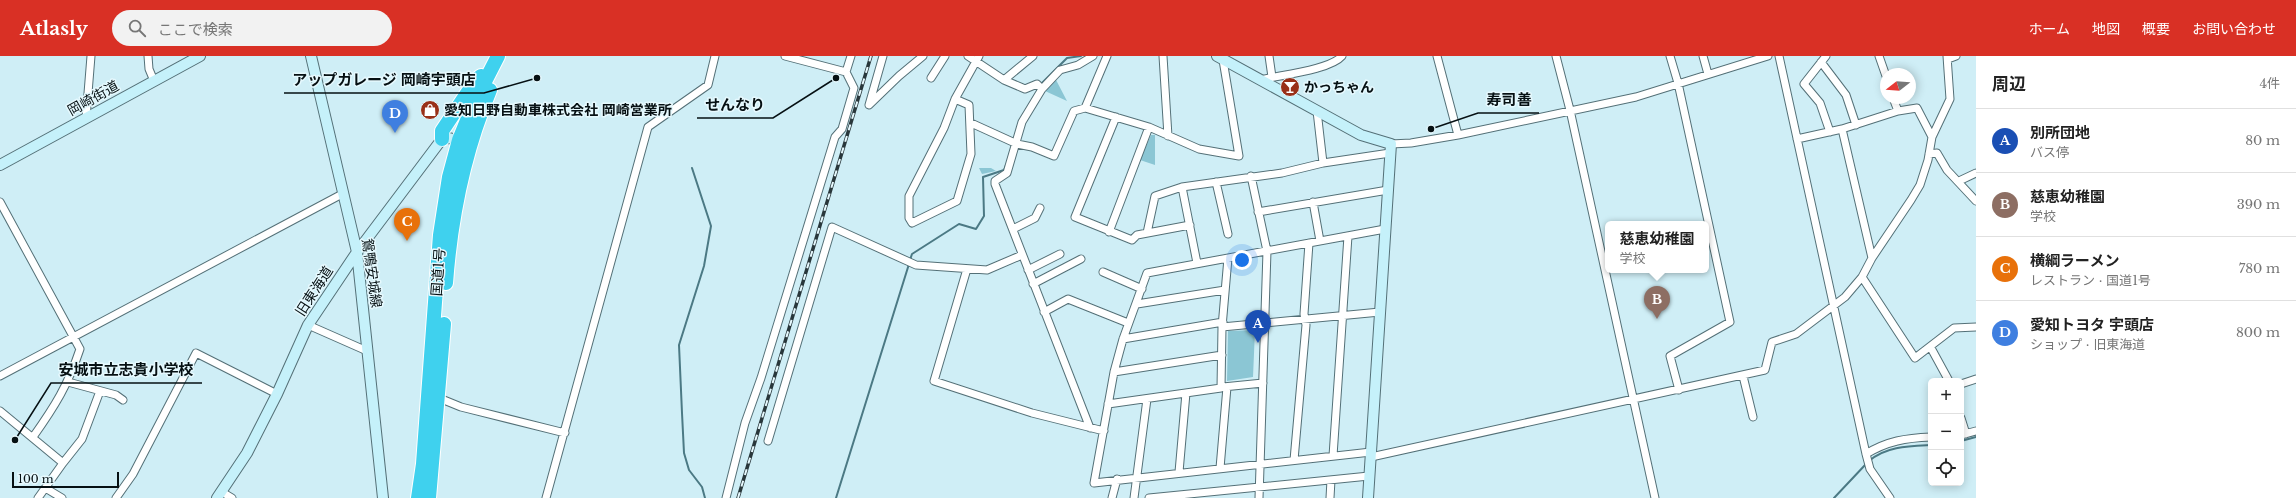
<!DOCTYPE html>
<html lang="ja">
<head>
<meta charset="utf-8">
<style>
	body { margin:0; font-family:"Libre Baskerville","Noto Sans JP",serif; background:#f2f2f2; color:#222 }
	.controls { position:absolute; right:12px; bottom:12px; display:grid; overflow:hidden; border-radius:6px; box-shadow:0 2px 10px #0003 }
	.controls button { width:36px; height:36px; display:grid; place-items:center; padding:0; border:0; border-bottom:1px solid #e0e0e0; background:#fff; color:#222; font:20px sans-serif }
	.compass { position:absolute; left:1880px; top:12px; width:36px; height:36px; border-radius:50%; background:#fff; box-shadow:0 2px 10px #0003; rotate:253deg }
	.scale { position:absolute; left:12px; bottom:10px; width:107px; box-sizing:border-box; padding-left:4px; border:2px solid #061013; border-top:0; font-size:11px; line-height:14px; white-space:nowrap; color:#061013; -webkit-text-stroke:3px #e6f9fe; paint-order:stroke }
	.you { position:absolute; left:1242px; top:204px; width:14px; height:14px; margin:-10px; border:3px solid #fff; border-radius:50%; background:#1a73e8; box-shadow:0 0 0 6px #1a73e833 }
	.badge { display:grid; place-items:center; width:26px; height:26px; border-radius:50%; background:#d93025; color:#fff; font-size:13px; font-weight:700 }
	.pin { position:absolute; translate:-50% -33px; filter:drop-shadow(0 1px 2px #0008) }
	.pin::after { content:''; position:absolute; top:21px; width:14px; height:12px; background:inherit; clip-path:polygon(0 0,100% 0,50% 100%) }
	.popup { position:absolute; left:1605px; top:165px; width:104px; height:52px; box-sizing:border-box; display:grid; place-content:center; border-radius:6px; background:#fff; filter:drop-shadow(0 1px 3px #0005); font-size:13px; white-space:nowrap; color:#767676 }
	.popup b { font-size:15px; color:#222 }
	.popup::after { content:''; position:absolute; left:50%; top:100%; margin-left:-8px; border:8px solid transparent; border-top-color:#fff }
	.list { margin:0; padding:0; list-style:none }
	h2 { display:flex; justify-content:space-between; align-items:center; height:52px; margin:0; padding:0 16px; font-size:17px }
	h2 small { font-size:13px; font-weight:400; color:#767676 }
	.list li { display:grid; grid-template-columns:26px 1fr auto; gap:12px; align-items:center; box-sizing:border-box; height:64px; padding:0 16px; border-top:1px solid #e0e0e0 }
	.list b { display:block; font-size:15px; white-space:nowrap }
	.list p { margin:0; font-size:13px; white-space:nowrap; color:#767676 }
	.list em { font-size:13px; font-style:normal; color:#767676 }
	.icon { flex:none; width:22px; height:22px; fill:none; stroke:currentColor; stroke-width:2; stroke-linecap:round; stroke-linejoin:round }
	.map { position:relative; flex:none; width:1976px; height:442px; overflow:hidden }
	header { display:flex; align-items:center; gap:24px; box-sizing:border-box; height:56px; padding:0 20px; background:#d93025; color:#fff }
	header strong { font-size:19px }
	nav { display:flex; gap:22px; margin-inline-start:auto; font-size:14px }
	.search { width:280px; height:36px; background:#f2f2f2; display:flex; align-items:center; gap:10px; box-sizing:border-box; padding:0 14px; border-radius:22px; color:#767676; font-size:15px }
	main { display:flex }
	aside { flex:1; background:#fff }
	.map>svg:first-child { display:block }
</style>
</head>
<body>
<header>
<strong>Atlasly</strong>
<div class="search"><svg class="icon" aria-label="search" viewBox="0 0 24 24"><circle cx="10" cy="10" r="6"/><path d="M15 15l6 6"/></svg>ここで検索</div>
<nav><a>ホーム</a><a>地図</a><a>概要</a><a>お問い合わせ</a></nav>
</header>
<main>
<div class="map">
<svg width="1976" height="442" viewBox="0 0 1976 442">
	<rect width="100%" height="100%" fill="#cfeef6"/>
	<path fill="#8bc6d4" d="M1055 22 1067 45 1045 35Z
		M1151 79H1155V109L1140 104Z
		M979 112H991L996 115 982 118Z
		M1255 274 1253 321 1227 325 1228 275Z"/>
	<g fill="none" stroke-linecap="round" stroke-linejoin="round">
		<path stroke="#4b7984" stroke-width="2" d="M1040 29 1067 2 1081 0
			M692 112 711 170 704 210 679 289 682 357 684 397 689 414 702 431 705 442
			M910 204 912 198 959 168 976 173 984 160 983 121 1004 114 1006 109
			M1961 385 1976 381
			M1869 405C1886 390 1910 390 1931 389
			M836 442 909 208
			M1834 442 1866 408"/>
		<g stroke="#547077" stroke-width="9">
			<path id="street" d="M148 0 149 13 154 25
				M785 0 846 16
				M883 0 869 49 899 20 923 0
				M968 0 1004 24 1025 33 1037 28 1042 33
				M1163 0 1168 80
				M1269 0 1272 21
				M1437 0 1458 79
				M1556 0 1570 54 1655 442
				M1670 0 1678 27 1730 266 1670 300 1679 334
				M1703 0 1708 18
				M1779 0 1866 398 1870 413 1890 442
				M1826 0 1804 28 1820 47 1830 76
				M1879 0 1886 20
				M1948 3 1956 0
				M1821 6 1846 39 1856 69
				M931 22 945 0
				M1004 24 1033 0
				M1260 24C1280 19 1330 14 1342 0
				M1893 42 1898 55
				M955 43 969 49 971 98 957 145 912 167 909 162V140L944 72 955 43 979 0
				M1085 52 1107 0
				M1317 55 1323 107
				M1116 61 1075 161 1132 184 1137 179 1190 169
				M86 62 91 0
				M971 67 1017 88 1032 91 1054 100 1074 55 1085 52 1149 71 1199 93 1239 100 1223 4
				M1842 73 1898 55 1917 52 1932 81
				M1797 83 1842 73 1872 202
				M1391 88 1411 87 1458 79 1636 41 1768 0
				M1929 98 1937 97 1947 114 1976 145
				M1251 120 1267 195 1259 442
				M1959 125 1976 117
				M1216 126 1228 178
				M1182 131 1197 207
				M0 146 80 293C68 329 55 350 33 381
				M1313 146 1320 185
				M1258 156 1388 134
				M1013 173 1035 162 1040 152
				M1109 176 1149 71
				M1147 177 1155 140 1182 131 1282 117 1323 107 1390 97
				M967 213 934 325 1032 357 1104 375
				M1028 214 1060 198
				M1103 216 1142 233
				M1862 221 1915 302 1954 272 1976 271
				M1033 228 1081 203
				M1137 248 1225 234
				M1044 256 1068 243 1128 267
				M308 269 367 295
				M1222 271 1380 256
				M1123 283 1223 266
				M1931 292 1949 325
				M1114 316 1222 299
				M0 320 344 137
				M1743 320 1753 361
				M68 326 116 339 123 344
				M1961 328 1976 323
				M1223 331 1263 327
				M439 342 461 351 565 377
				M1108 348 1221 332 1222 271 1228 202
				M0 355 63 407 38 442
				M1961 362 1966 378
				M1090 372 995 128V125L1007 117 1022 66 1042 33 1060 14 1078 9 1093 0
				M1961 379 1976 375
				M768 385 832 171 916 209 987 214 1022 199
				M1371 396 1094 427 1114 316 1123 283 1147 217 1385 173
				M1866 398C1887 385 1906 382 1931 381
				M1333 400 1348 180
				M1371 401 1765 314 1772 286 1796 278 1845 241 1862 221 1872 202 1911 144 1920 129 1928 104 1932 81 1950 43 1947 0
				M1294 404 1306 269 1304 258 1309 187
				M63 407 82 383 100 335
				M1220 412 1227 331
				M1179 416 1186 337
				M47 433 62 442
				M222 436 232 442
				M116 442 133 418 196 297 277 338
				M546 442 648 71 708 29 715 0
				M726 442 745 367 761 322 835 81 842 73 854 32 846 16 851 0
				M1112 442 1117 423
				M1134 442 1147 343
				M1149 442 1369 420
				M1330 442 1331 424"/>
		</g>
		<g stroke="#547077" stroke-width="12">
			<path id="secondary" d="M311 0 357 196 383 442
				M1217 0 1361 79 1391 88 1368 442
				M0 109 200 0
				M217 442 247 397 277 338 308 269 357 196 442 83 449 82 466 86"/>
		</g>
		<g stroke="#fff" stroke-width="16">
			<path id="highway" d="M442 83V75L476 24 481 20
				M446 227C451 160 464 96 490 34
				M418 442 423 408 440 179 449 121 459 84 475 45 498 0
				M429 442 444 268"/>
		</g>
		<use href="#street" stroke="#fff" stroke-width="7"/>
		<use href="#secondary" stroke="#c5f1fa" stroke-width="10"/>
		<use href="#highway" stroke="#3fd1ee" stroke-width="14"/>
		<g stroke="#29373b" stroke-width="3.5">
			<path id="rail" d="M738 442 871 0"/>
		</g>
		<use href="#rail" stroke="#e6f9fe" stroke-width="2" stroke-dasharray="6" stroke-linecap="butt"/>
	</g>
	<defs>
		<g id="bar-disc" transform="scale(1)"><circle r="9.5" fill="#993018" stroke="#e6f9fe"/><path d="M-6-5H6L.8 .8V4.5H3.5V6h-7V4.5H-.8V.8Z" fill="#fff"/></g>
		<g id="shop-disc" transform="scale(1)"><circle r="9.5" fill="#993018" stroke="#e6f9fe"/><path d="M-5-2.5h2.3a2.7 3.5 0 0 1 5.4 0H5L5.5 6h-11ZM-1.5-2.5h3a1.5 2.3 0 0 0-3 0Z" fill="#fff"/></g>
	</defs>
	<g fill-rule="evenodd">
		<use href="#bar-disc" x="1290" y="31"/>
		<use href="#shop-disc" x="430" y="54"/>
	</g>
	<g text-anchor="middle" stroke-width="3" stroke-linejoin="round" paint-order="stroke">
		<g font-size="14" font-weight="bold" fill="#061013" stroke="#e6f9fe" text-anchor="start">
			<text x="1304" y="36">かっちゃん</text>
			<text x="444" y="59">愛知日野自動車株式会社 岡崎営業所</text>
		</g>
		<g font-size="14" fill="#061013" stroke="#e6f9fe">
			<text transform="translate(93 42) rotate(-29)" y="5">岡崎街道</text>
			<text transform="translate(438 216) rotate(-86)" y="5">国道1号</text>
			<text transform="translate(372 217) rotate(82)" y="5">鴛鴨安城線</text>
			<text transform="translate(314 235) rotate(-57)" y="5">旧東海道</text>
		</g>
	</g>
	<path fill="none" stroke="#061013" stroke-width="1.5" d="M537 22L484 37H284M1431 73L1478 57H1539M836 22L773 62H697M15 384L51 327H202"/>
	<g fill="#061013" stroke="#e6f9fe" stroke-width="1.5">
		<circle cx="537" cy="22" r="4"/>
		<circle cx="1431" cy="73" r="4"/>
		<circle cx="836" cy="22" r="4"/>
		<circle cx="15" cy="384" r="4"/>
	</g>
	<g font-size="15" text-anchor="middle" font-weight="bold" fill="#061013" stroke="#e6f9fe" stroke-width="3" stroke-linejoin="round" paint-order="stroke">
		<text x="384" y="29">アップガレージ 岡崎宇頭店</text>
		<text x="1509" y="49">寿司善</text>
		<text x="735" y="54">せんなり</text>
		<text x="126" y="319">安城市立志貴小学校</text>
	</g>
</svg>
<div class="controls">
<button>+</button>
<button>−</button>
<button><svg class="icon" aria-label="locate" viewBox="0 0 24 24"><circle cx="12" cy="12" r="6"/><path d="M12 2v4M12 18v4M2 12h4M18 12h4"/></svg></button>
</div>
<svg class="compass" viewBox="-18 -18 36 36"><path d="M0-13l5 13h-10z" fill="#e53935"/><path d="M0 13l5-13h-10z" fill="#767676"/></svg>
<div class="scale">100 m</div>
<div class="you"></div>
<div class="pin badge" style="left:1258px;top:287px;background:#1a4fb4">A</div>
<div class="pin badge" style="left:1657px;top:263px;background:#8d6e63">B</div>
<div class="popup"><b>慈恵幼稚園</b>学校</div>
<div class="pin badge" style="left:407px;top:185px;background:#e8710a">C</div>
<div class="pin badge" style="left:395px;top:77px;background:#3f7fe0">D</div>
</div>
<aside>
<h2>周辺<small>4件</small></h2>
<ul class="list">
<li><span class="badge" style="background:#1a4fb4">A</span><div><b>別所団地</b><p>バス停</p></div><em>80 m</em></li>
<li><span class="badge" style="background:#8d6e63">B</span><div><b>慈恵幼稚園</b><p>学校</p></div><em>390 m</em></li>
<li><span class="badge" style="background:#e8710a">C</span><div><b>横綱ラーメン</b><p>レストラン · 国道1号</p></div><em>780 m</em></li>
<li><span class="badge" style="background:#3f7fe0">D</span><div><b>愛知トヨタ 宇頭店</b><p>ショップ · 旧東海道</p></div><em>800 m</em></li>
</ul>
</aside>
</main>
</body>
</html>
